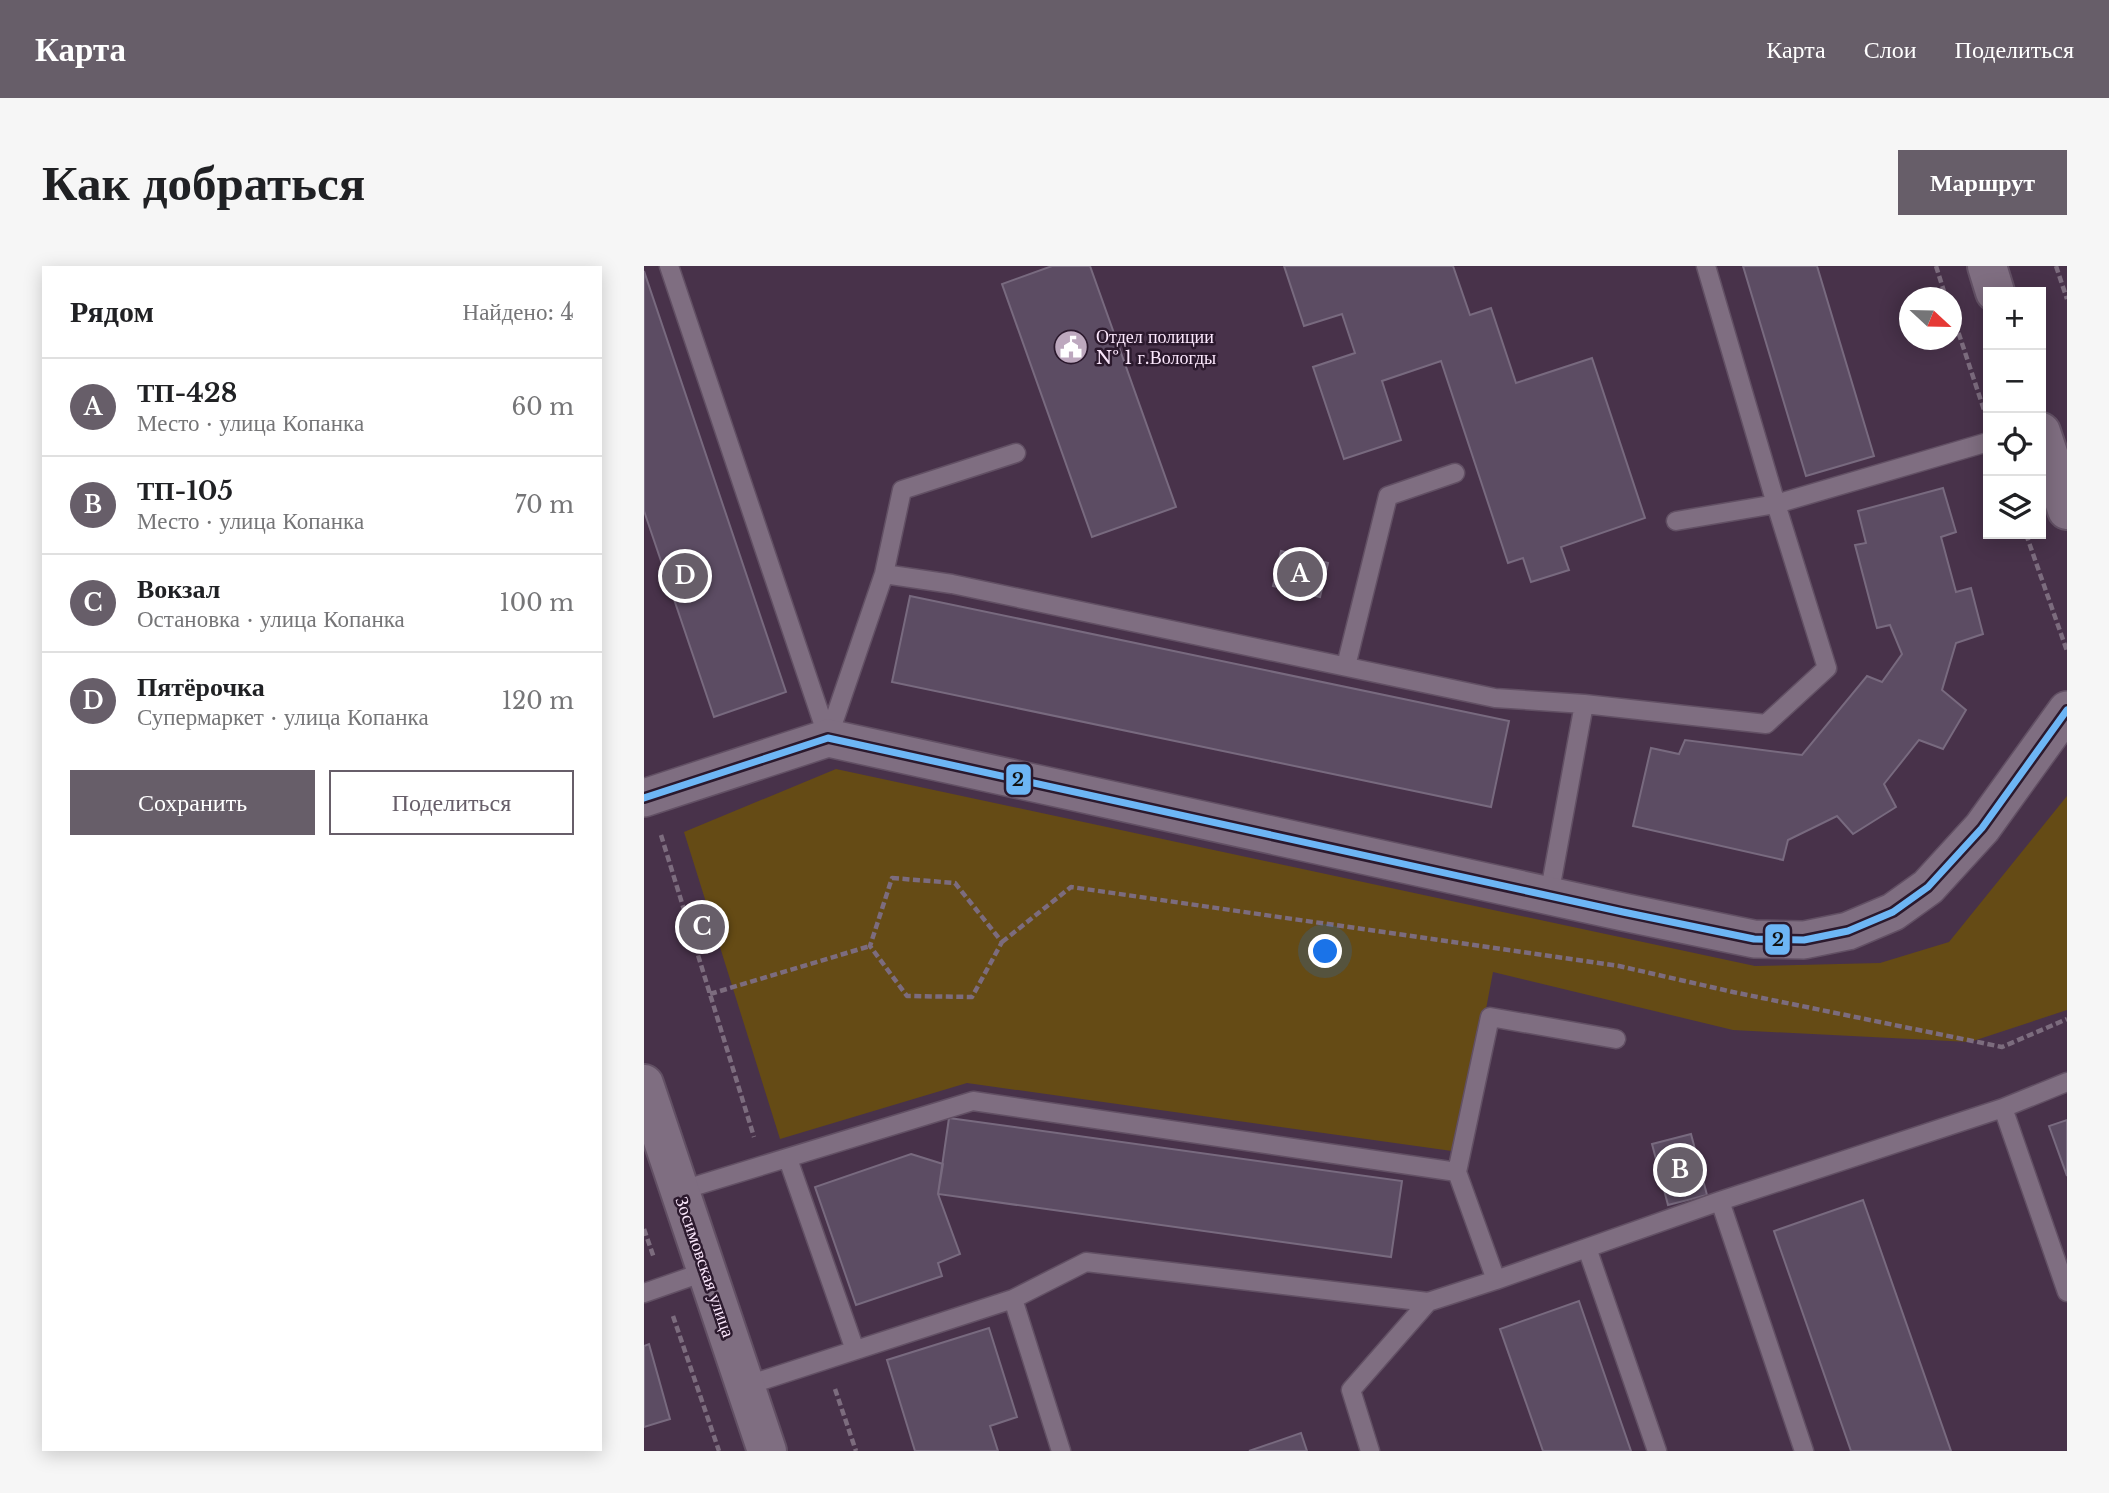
<!DOCTYPE html>
<html lang="ru">
<head>
<meta charset="utf-8">
<style>
	body { margin:0; font-family:"Libre Baskerville",serif; background:#f6f6f6; color:#202124 }
	.controls { position:absolute; right:21px; top:21px; display:grid; overflow:hidden; border-radius:0px; box-shadow:0 4px 18px #0003 }
	.controls button { width:63px; height:63px; display:grid; place-items:center; padding:0; border:0; border-bottom:2px solid #e0e0e0; background:#fff; color:#202124; font:35px sans-serif }
	.compass { position:absolute; left:1255px; top:21px; width:63px; height:63px; border-radius:50%; background:#fff; box-shadow:0 4px 18px #0003; rotate:112deg }
	.you { position:absolute; left:682px; top:686px; width:24px; height:24px; margin:-18px; border:5px solid #fff; border-radius:50%; background:#1a73e8; box-shadow:0 0 0 10px #1a73e833 }
	.badge { display:grid; place-items:center; width:46px; height:46px; border-radius:50%; background:#675e69; color:#fff; font-size:23px; font-weight:700 }
	.pin { position:absolute; translate:-50% -50%; border:4px solid #fff; box-shadow:0 2px 7px #0006 }
	.list { margin:0; padding:0; list-style:none }
	h2 { display:flex; justify-content:space-between; align-items:center; height:91px; margin:0; padding:0 28px; font-size:30px }
	h2 small { font-size:23px; font-weight:400; color:#757577 }
	.list li { display:grid; grid-template-columns:46px 1fr auto; gap:21px; align-items:center; box-sizing:border-box; height:98px; padding:0 28px; border-top:2px solid #e0e0e0 }
	.list b { display:block; font-size:26px; white-space:nowrap }
	.list p { margin:0; font-size:23px; white-space:nowrap; color:#757577 }
	.list em { font-size:23px; font-style:normal; color:#757577 }
	.actions { display:flex; gap:14px; padding:21px 28px }
	.actions a { flex:1; padding:16px 0; border:2px solid #675e69; border-radius:0px; text-align:center; font-size:24px; color:#675e69 }
	.actions .main { background:#675e69; color:#fff }
	.icon { flex:none; width:38px; height:38px; fill:none; stroke:currentColor; stroke-width:2; stroke-linecap:round; stroke-linejoin:round }
	.map { position:relative; flex:none; width:1423px; height:1185px; overflow:hidden; border-radius:0px }
	header { display:flex; align-items:center; gap:42px; box-sizing:border-box; height:98px; padding:0 35px; background:#675e69; color:#fff }
	header strong { font-size:33px }
	nav { display:flex; gap:38px; margin-inline-start:auto; font-size:24px }
	.intro { display:flex; align-items:center; justify-content:space-between; box-sizing:border-box; height:168px; padding:0 42px }
	h1 { margin:0; font-size:49px }
	.button { padding:18px 32px; border-radius:0px; background:#675e69; color:#fff; font-size:24px; font-weight:700 }
	main { display:flex; gap:42px; padding:0 42px }
	aside { flex:1; background:#fff; border-radius:0px; box-shadow:0 4px 18px #0003 }
	.map>svg:first-child { display:block }
</style>
</head>
<body>
<header>
<strong>Карта</strong>
<nav><a>Карта</a><a>Слои</a><a>Поделиться</a></nav>
</header>
<div class="intro"><h1>Как добраться</h1><a class="button">Маршрут</a></div>
<main>
<aside>
<h2>Рядом<small>Найдено: 4</small></h2>
<ul class="list">
<li><span class="badge">A</span><div><b>ТП-428</b><p>Место · улица Копанка</p></div><em>60 m</em></li>
<li><span class="badge">B</span><div><b>ТП-105</b><p>Место · улица Копанка</p></div><em>70 m</em></li>
<li><span class="badge">C</span><div><b>Вокзал</b><p>Остановка · улица Копанка</p></div><em>100 m</em></li>
<li><span class="badge">D</span><div><b>Пятёрочка</b><p>Супермаркет · улица Копанка</p></div><em>120 m</em></li>
</ul>
<div class="actions"><a class="main">Сохранить</a><a>Поделиться</a></div>
</aside>
<div class="map">
<svg width="1423" height="1185" viewBox="0 0 1423 1185">
	<rect width="100%" height="100%" fill="#48324a"/>
	<path fill="#654b15" d="M192 503 1111 700 1236 697 1305 676 1423 530V744L1326 776 1089 764 849 706 815 886 323 817 136 873 40 566Z"/>
	<path fill="#5c4c63" stroke="#786a7f" stroke-width="2" d="M408 0H446L532 241 448 271 358 18Z
		M640 0H809L826 49 847 42 872 117 948 92 1001 252 917 281 925 304 887 316 879 292 864 297 797 95 738 115 757 174 700 193 669 101 711 87 698 48 660 60Z
		M1099 0H1173L1230 190 1162 210Z
		M0 5 142 426 70 451 0 245Z
		M1299 222 1312 266 1297 271 1312 326 1327 322 1339 368 1312 377 1298 424 1322 444 1299 483 1275 474 1240 518 1252 541 1209 568 1193 550 1144 574 1139 594 989 560 1007 482 1035 488 1041 474 1158 489 1223 410 1238 416 1258 388 1246 359 1233 362 1211 279 1222 277 1214 245Z
		M637 285 684 297 676 331 629 320Z
		M266 330 865 455 847 541 248 416Z
		M305 852 758 915 747 991 294 928Z
		M1423 854V910L1405 860Z
		M1047 868 1063 929 1024 939 1008 878Z
		M267 888 299 898 294 928 316 988 294 997 298 1010 212 1039 171 921Z
		M1219 934 1307 1185H1207L1130 965Z
		M935 1035 987 1185H899L856 1063Z
		M345 1062 373 1151 346 1160 354 1185H271L243 1094Z
		M5 1078 26 1153 0 1161V1080Z
		M657 1167 663 1185H605Z"/>
	<g fill="none" stroke-linecap="round" stroke-linejoin="round">
		<g stroke="#625064" stroke-width="21">
			<path id="lane" d="M25 0 184 472
				M1062 0 1132 238 1344 176
				M240 308 258 224 372 187
				M702 400 744 230 811 207
				M940 438 1122 458 1183 402 1132 238 1032 255
				M184 472 240 308 308 318 851 432 940 438 905 630
				M1359 842 1423 1026
				M144 893 211 1084
				M813 906 846 751 972 773
				M35 925 329 835 813 906 852 1014 1076 935 1359 842 1423 816
				M1076 935 1160 1185
				M943 982 1013 1185
				M0 1027 63 1005
				M369 1033 417 1185
				M101 1120 369 1033 442 996 784 1036 852 1014
				M726 1185 707 1124 784 1036"/>
		</g>
		<g stroke="#625064" stroke-width="40">
			<path id="street" d="M0 532 184 472 979 646 1110 673 1160 674 1204 665 1249 646 1284 621 1338 562 1423 444"/>
		</g>
		<g stroke="#625064" stroke-width="42">
			<path id="secondary" d="M1343 0 1351 26
				M1397 166 1423 244
				M0 818 123 1185"/>
		</g>
		<path stroke="#7c6c7e" stroke-width="4.5" stroke-dasharray="7 3.5" stroke-linecap="butt" d="M1292 0 1302 32
			M1412 0 1423 33
			M1308 47 1341 147
			M1382 268 1423 385
			M17 569 110 871
			M248 612 311 617 358 676 328 731 263 730 226 680Z
			M358 676 427 621 975 700 1089 726 1358 781 1423 753
			M66 728 226 680
			M0 963 10 992
			M29 1050 75 1185
			M191 1123 212 1185"/>
		<use href="#lane" stroke="#7f6e81" stroke-width="18"/>
		<use href="#street" stroke="#7f6e81" stroke-width="37"/>
		<use href="#secondary" stroke="#7f6e81" stroke-width="38"/>
		<g stroke="#2b192d" stroke-width="12">
			<path id="bus-1" d="M0 532 184 472 979 646 1110 673 1160 674 1204 665 1249 646 1284 621 1338 562 1423 444"/>
		</g>
		<use href="#bus-1" stroke="#6db6f5" stroke-width="7"/>
	</g>
	<defs>
		<g id="civic-disc" transform="scale(1.75)"><circle r="9.5" fill="#bda8be" stroke="#2b192d"/><path d="M-.6-6.5H3V-4.5H.6V-3L4-1V1h2V6H-6V1h2V-1L-.6-3ZM-1.2 2.5V6h2.4V2.5Z" fill="#fff"/></g>
	</defs>
	<g fill-rule="evenodd">
		<use href="#civic-disc" x="427" y="81"/>
	</g>
	<g text-anchor="middle" stroke-width="5" stroke-linejoin="round" paint-order="stroke">
		<g font-size="18" fill="#fce8fd" stroke="#2b192d" text-anchor="start">
			<text x="452" y="77">Отдел полиции<tspan x="452" dy="21">№ 1 г.Вологды</tspan></text>
		</g>
		<g font-size="18" fill="#fce8fd" stroke="#2b192d">
			<text transform="translate(61 1001) rotate(71)" y="6">Зосимовская улица</text>
		</g>
	</g>
	<g stroke="#2b192d" stroke-width="2.5">
		<rect x="361" y="497" width="27" height="33" rx="7" fill="#6db6f5"/>
		<rect x="1120" y="657" width="27" height="33" rx="7" fill="#6db6f5"/>
	</g>
	<g font-size="19" text-anchor="middle" font-weight="bold" fill="#111">
		<text x="374" y="520">2</text>
		<text x="1134" y="680">2</text>
	</g>
</svg>
<div class="controls">
<button>+</button>
<button>−</button>
<button><svg class="icon" aria-label="locate" viewBox="0 0 24 24"><circle cx="12" cy="12" r="6"/><path d="M12 2v4M12 18v4M2 12h4M18 12h4"/></svg></button>
<button><svg class="icon" aria-label="layers" viewBox="0 0 24 24"><path d="M12 4l9 5-9 5-9-5zM3 14l9 5 9-5"/></svg></button>
</div>
<svg class="compass" viewBox="-18 -18 36 36"><path d="M0-13l5 13h-10z" fill="#e53935"/><path d="M0 13l5-13h-10z" fill="#757577"/></svg>
<div class="you"></div>
<div class="pin badge" style="left:656px;top:308px">A</div>
<div class="pin badge" style="left:1036px;top:904px">B</div>
<div class="pin badge" style="left:58px;top:661px">C</div>
<div class="pin badge" style="left:41px;top:310px">D</div>
</div>
</main>
</body>
</html>
